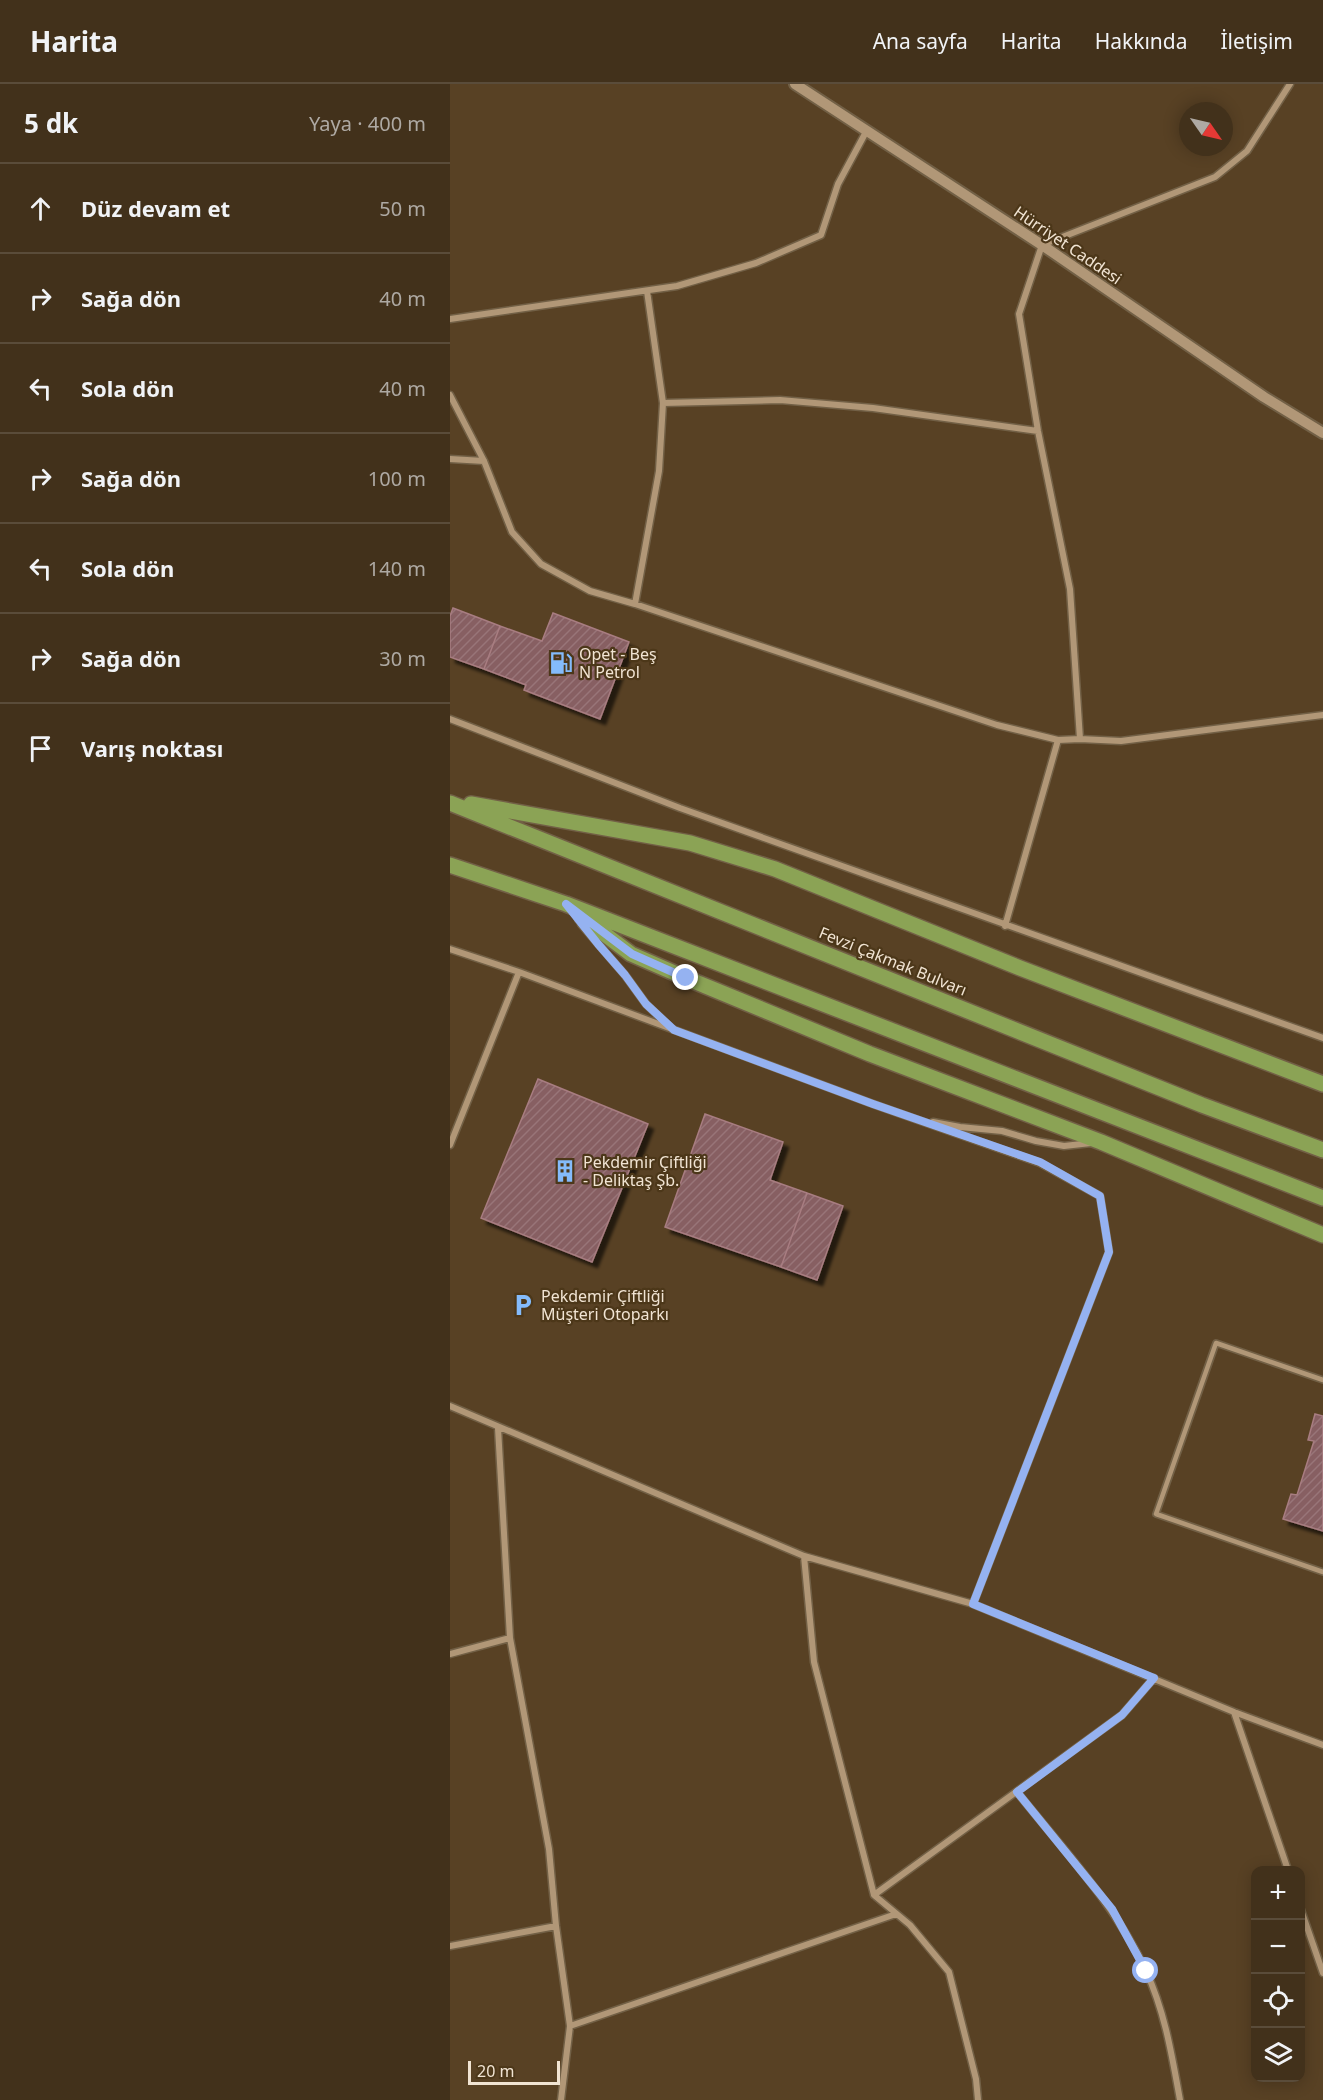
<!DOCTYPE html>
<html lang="tr">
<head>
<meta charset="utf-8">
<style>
	body { margin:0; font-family:"Noto Sans",sans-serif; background:#4c3d28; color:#f1f3f6 }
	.controls { position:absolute; right:18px; bottom:18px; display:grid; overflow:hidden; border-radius:12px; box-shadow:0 3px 15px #0003 }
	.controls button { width:54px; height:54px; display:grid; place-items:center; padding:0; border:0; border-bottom:2px solid #5a4c3a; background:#42311b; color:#f1f3f6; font:30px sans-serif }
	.compass { position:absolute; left:729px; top:18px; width:54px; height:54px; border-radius:50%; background:#42311b; box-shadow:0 3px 15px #0003; rotate:124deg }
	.scale { position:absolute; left:18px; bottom:15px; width:92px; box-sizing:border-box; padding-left:6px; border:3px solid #f1e4d3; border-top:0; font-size:16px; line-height:21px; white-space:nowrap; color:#f1e4d3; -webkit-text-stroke:4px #4c3719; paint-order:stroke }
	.stop { position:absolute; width:18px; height:18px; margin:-14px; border:4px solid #95b2f1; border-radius:50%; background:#fff }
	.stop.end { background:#95b2f1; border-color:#fff; box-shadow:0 2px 6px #0008 }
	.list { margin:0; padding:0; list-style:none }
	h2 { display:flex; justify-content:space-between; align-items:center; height:78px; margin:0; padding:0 24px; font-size:26px }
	h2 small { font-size:20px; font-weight:400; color:#aea9a3 }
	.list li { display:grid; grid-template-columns:39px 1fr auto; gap:18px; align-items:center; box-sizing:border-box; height:90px; padding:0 24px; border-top:2px solid #5a4c3a }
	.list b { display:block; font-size:22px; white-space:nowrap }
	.list em { font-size:20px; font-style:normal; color:#aea9a3 }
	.icon { flex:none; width:33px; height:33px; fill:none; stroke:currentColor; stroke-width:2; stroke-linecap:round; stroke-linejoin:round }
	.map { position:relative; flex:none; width:873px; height:2016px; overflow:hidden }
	header { display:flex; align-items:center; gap:36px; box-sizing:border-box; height:84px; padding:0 30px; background:#42311b; border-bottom:2px solid #5a4c3a }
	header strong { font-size:28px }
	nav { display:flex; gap:33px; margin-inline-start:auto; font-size:21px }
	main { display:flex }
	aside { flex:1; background:#42311b }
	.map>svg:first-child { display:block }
</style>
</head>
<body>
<header>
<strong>Harita</strong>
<nav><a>Ana sayfa</a><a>Harita</a><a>Hakkında</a><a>İletişim</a></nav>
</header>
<main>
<aside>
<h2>5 dk<small>Yaya · 400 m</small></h2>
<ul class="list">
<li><svg class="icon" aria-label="ahead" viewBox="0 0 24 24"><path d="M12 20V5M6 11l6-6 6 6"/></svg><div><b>Düz devam et</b></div><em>50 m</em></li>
<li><svg class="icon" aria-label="right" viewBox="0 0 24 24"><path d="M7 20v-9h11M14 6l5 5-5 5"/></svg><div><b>Sağa dön</b></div><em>40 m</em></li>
<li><svg class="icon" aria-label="left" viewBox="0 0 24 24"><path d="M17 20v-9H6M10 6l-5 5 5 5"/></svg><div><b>Sola dön</b></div><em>40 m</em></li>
<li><svg class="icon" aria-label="right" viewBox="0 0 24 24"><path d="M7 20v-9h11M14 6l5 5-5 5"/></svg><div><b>Sağa dön</b></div><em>100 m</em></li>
<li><svg class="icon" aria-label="left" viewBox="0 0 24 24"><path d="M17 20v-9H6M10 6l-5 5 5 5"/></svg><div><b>Sola dön</b></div><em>140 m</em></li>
<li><svg class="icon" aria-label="right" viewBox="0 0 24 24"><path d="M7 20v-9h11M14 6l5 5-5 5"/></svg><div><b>Sağa dön</b></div><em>30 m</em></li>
<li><svg class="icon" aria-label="arrive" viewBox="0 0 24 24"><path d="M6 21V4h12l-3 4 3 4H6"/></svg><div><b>Varış noktası</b></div></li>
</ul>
</aside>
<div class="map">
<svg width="873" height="2016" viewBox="0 0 873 2016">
	<defs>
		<pattern id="building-hatch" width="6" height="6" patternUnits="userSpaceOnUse" patternTransform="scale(1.5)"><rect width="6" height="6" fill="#875e62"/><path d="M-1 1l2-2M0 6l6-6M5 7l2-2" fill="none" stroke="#987578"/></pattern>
		<filter id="shadow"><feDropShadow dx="5.5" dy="5.5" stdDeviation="1.5" flood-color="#0009"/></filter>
	</defs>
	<rect width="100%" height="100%" fill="#584124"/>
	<path fill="url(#building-hatch)" stroke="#a87d81" stroke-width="1.5" filter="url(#shadow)" d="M3 524 50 542 34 585 0 573V532Z
		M103 529 179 558 150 635 74 606 76 601 34 585 50 542 92 557Z
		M88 995 198 1040 142 1178 31 1134Z
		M255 1030 333 1058 320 1096 357 1109 331 1183 215 1143Z
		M357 1109 393 1122 367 1196 331 1183Z
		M865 1330 873 1332V1447L833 1435 841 1410 847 1411 864 1357 858 1356Z"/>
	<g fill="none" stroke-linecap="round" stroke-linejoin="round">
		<g stroke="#726046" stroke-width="8">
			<path id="service" d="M873 1296 766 1259 706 1430 873 1488"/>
		</g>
		<g stroke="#726046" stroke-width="9">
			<path id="minor" d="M0 235 227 202 306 179 371 151 388 100 417 46
				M0 311 34 377 62 448 91 480 140 507 185 520 547 641 608 656 630 655 671 657 873 631
				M213 319 330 316 423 324 588 347
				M0 375 34 377
				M185 520 209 387 213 319 197 207
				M0 635 230 724 873 954
				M630 655 620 505 588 347 569 230 592 161 765 93 797 67 840 0
				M131 840 175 891 196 920 220 943
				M555 842 608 656
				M0 865 69 888 423 1020 590 1079 650 1112 659 1168 523 1520
				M483 1038 510 1043 552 1047 586 1057 614 1062 641 1059
				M0 1061 69 888
				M0 1322 354 1472 523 1520 784 1628 873 1661
				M48 1344 60 1554 99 1765 106 1842 120 1942 111 2016
				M354 1472 364 1578 424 1811 460 1841 499 1888 526 1995 528 2016
				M0 1570 60 1554
				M784 1628 838 1786
				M567 1708C613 1765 665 1820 696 1887 715 1928 722 1972 730 2016
				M424 1811 672 1631 704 1594
				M850 1823 873 1889
				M0 1862 106 1842
				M120 1942 446 1830"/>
		</g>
		<g stroke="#726046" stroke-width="14">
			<path id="tertiary" d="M345 0 592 161 814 313 873 349"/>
		</g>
		<g stroke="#726046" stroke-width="18">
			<path id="primary" d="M0 719 752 1021 873 1066
				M21 720 240 759 325 785 570 884 873 1000
				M0 781 116 820 873 1114
				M132 833 181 870 236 894 420 970 651 1058 873 1151"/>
		</g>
		<use href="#service" stroke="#b19777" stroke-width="4.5"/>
		<use href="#minor" stroke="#b19777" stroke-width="6"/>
		<use href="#tertiary" stroke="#b19777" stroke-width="10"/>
		<use href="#primary" stroke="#8ba355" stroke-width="15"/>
	</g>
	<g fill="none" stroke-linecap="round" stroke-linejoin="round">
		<path stroke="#95b2f1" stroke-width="8" d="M236 894 182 870 116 820 148 860 175 891 196 920 224 946 423 1020 590 1078 650 1112 659 1168 523 1520 704 1594 672 1631 567 1708 662 1825 696 1887"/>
	</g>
	<defs>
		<g id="fuel-bare" transform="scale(1.8)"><path d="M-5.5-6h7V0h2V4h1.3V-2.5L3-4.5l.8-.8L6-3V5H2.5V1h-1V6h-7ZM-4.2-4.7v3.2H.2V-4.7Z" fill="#84bbfb" stroke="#4c3719" stroke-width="2.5" paint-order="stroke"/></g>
		<g id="building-bare" transform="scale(1.8)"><path d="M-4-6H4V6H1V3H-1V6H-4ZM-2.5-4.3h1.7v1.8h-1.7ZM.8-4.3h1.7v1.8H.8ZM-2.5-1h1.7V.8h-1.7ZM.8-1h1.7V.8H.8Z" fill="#84bbfb" stroke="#4c3719" stroke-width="2.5" paint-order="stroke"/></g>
		<g id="parking-bare" transform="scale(1.8)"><path d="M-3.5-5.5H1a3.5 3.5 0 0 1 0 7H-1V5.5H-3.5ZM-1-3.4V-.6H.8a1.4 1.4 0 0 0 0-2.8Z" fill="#84bbfb" stroke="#4c3719" stroke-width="2.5" paint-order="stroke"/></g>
	</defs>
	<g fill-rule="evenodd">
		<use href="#fuel-bare" x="111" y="579"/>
		<use href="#building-bare" x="115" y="1087"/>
		<use href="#parking-bare" x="73" y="1221"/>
	</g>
	<g text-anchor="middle" stroke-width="4.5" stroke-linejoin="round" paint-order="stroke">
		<g font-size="16" fill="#f1e4d3" stroke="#4c3719">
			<text transform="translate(618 161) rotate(34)" y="6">Hürriyet Caddesi</text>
			<text transform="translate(443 877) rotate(22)" y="6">Fevzi Çakmak Bulvarı</text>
		</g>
		<g font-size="16" fill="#f1e4d3" stroke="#4c3719" text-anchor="start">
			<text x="129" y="576">Opet - Beş<tspan x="129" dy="18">N Petrol</tspan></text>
			<text x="133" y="1084">Pekdemir Çiftliği<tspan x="133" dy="18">- Deliktaş Şb.</tspan></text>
			<text x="91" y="1218">Pekdemir Çiftliği<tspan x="91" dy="18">Müşteri Otoparkı</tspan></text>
		</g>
	</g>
</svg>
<div class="controls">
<button>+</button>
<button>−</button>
<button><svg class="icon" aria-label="locate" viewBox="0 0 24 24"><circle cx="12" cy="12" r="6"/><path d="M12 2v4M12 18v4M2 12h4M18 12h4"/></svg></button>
<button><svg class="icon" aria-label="layers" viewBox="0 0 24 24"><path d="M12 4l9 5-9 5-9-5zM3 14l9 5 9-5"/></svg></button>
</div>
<svg class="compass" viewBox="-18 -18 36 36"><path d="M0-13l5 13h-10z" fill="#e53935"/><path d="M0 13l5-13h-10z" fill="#aea9a3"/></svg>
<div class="scale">20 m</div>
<div class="stop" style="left:696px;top:1887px"></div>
<div class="stop end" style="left:236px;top:894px"></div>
</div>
</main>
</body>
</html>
